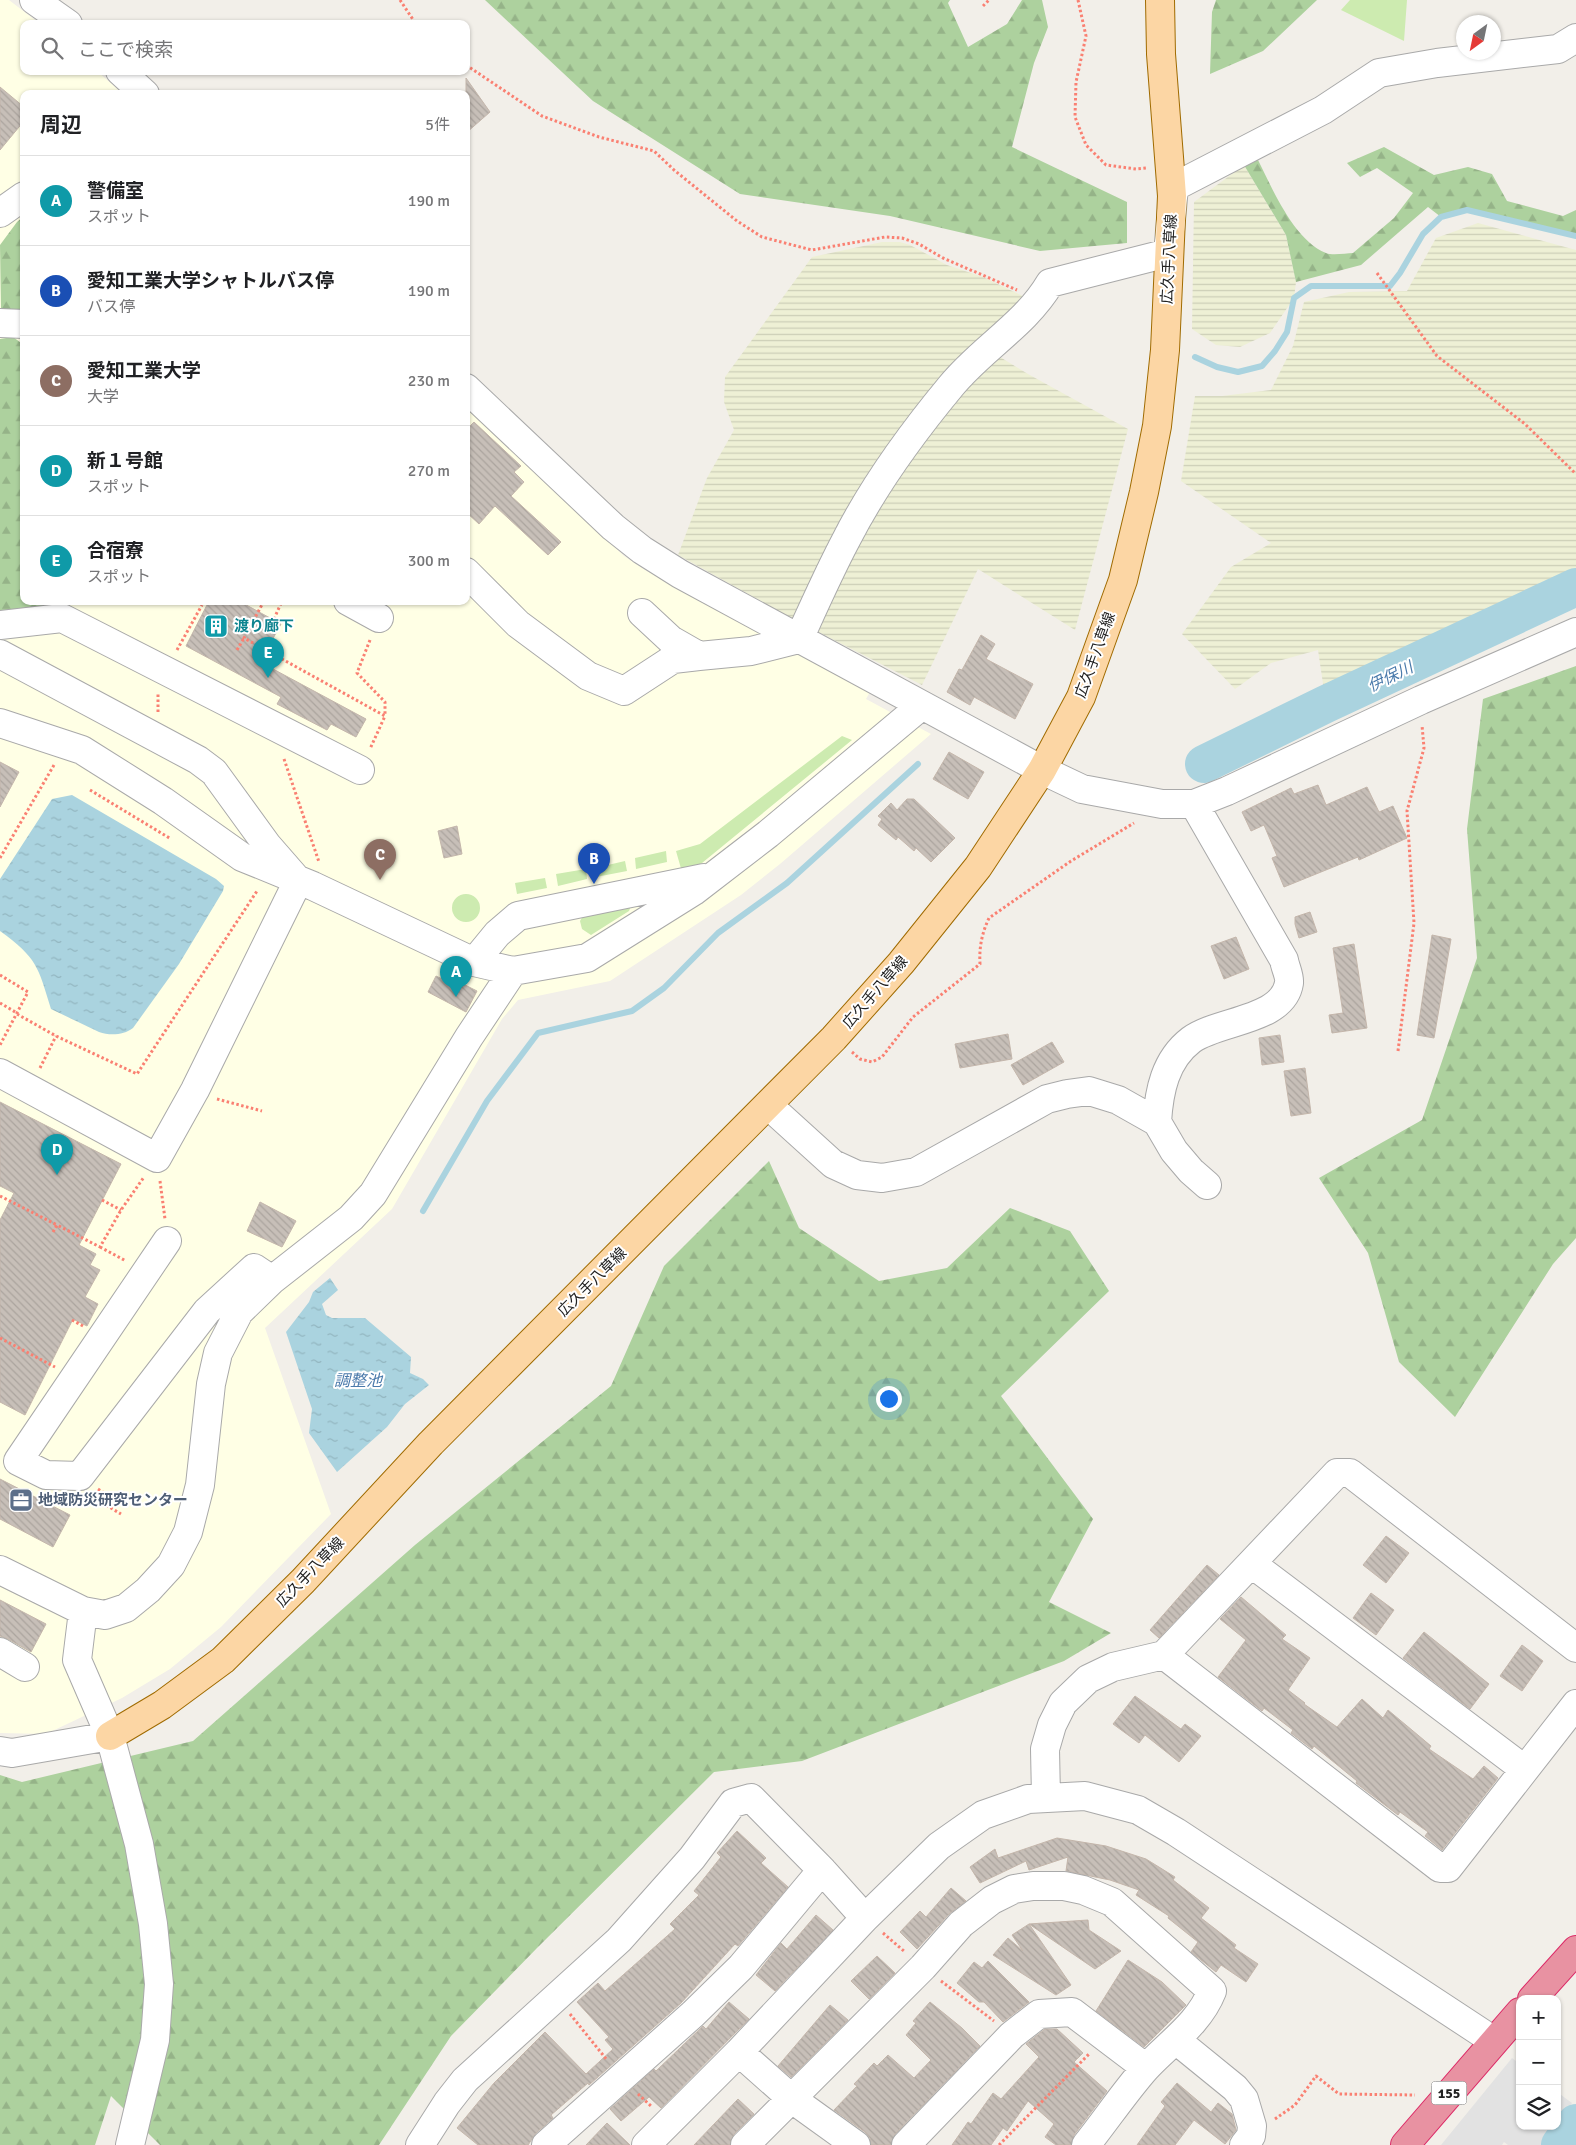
<!DOCTYPE html>
<html lang="ja">
<head>
<meta charset="utf-8">
<style>
	body { margin:0; font-family:Signika,"Noto Sans JP",sans-serif; background:#f2f2f2; color:#202124 }
	.controls { position:absolute; right:15px; bottom:15px; display:grid; overflow:hidden; border-radius:10px; box-shadow:0 1px 4px #0004 }
	.controls button { width:45px; height:45px; display:grid; place-items:center; padding:0; border:0; border-bottom:1px solid #e0e0e0; background:#fff; color:#202124; font:25px sans-serif }
	.compass { position:absolute; left:1456px; top:15px; width:45px; height:45px; border-radius:50%; background:#fff; box-shadow:0 1px 4px #0004; rotate:213deg }
	.you { position:absolute; left:888px; top:1398px; width:18px; height:18px; margin:-12px; border:4px solid #fff; border-radius:50%; background:#1a73e8; box-shadow:0 0 0 8px #1a73e833 }
	.badge { display:grid; place-items:center; width:32px; height:32px; border-radius:50%; background:#d40000; color:#fff; font-size:16px; font-weight:700 }
	.pin { position:absolute; translate:-50% -41px; filter:drop-shadow(0 1px 2px #0008) }
	.pin::after { content:''; position:absolute; top:26px; width:18px; height:15px; background:inherit; clip-path:polygon(0 0,100% 0,50% 100%) }
	.list { margin:0; padding:0; list-style:none }
	h2 { display:flex; justify-content:space-between; align-items:center; height:65px; margin:0; padding:0 20px; font-size:21px }
	h2 small { font-size:16px; font-weight:400; color:#757577 }
	.list li { display:grid; grid-template-columns:32px 1fr auto; gap:15px; align-items:center; box-sizing:border-box; height:90px; padding:0 20px; border-top:1px solid #e0e0e0 }
	.list b { display:block; font-size:19px; white-space:nowrap }
	.list p { margin:0; font-size:16px; white-space:nowrap; color:#757577 }
	.list em { font-size:16px; font-style:normal; color:#757577 }
	.icon { flex:none; width:28px; height:28px; fill:none; stroke:currentColor; stroke-width:2; stroke-linecap:round; stroke-linejoin:round }
	.map { position:relative; flex:none; width:1576px; height:2145px; overflow:hidden }
	.search { position:absolute; background:#fff; box-shadow:0 1px 4px #0004; left:20px; top:20px; width:450px; height:55px; display:flex; align-items:center; gap:12px; box-sizing:border-box; padding:0 18px; border-radius:10px; color:#757577; font-size:19px }
	.panel { position:absolute; background:#fff; box-shadow:0 1px 4px #0004; left:20px; top:90px; width:450px; height:515px; border-radius:10px }
	.map>svg:first-child { display:block }
</style>
</head>
<body>
<div class="map">
<svg width="1576" height="2145" viewBox="0 0 1576 2145">
	<defs>
		<pattern id="farmland-rules" width="6" height="5" patternUnits="userSpaceOnUse" patternTransform="scale(1.25)"><rect width="6" height="5" fill="#eef0d5"/><path d="M0 2.5h6" fill="none" stroke="#ccceb7"/></pattern>
		<pattern id="forest-firs" width="22" height="20" patternUnits="userSpaceOnUse" patternTransform="scale(1.25)"><rect width="22" height="20" fill="#add19e"/><path d="M5 1l3.5 6h-7zM16 11l3.5 6h-7z" fill="#95b388"/></pattern>
		<pattern id="water-ripples" width="26" height="14" patternUnits="userSpaceOnUse" patternTransform="scale(1.25)"><rect width="26" height="14" fill="#aad3df"/><path d="M2 4q2-2 4 0t4 0M15 11q2-2 4 0t4 0" fill="none" stroke="#92b5bf"/></pattern>
		<pattern id="building-back-hatch" width="6" height="6" patternUnits="userSpaceOnUse" patternTransform="scale(1.25)"><rect width="6" height="6" fill="#c7bfb8"/><path d="M-1 5l2 2M0 0l6 6M5-1l2 2" fill="none" stroke="#aba49e"/></pattern>
	</defs>
	<rect width="100%" height="100%" fill="#f2efe9"/>
	<path fill="#ffffe5" d="M0 0H9L40 24H24V71H97L123 94H24V601H466V405L624 556 645 570 870 692 866 699 931 734 780 864 741 895 610 981 518 1000 502 1019 392 1209 265 1328 331 1514 221 1627 170 1669 122 1698 46 1734 0 1733Z"/>
	<path fill="url(#farmland-rules)" d="M1244 165 1286 235 1296 282 1294 298 1270 333 1240 347 1216 345 1192 329 1194 202Z
		M1478 223 1576 250V587L1326 704 1318 650 1271 663 1235 689 1182 634 1231 567 1271 543 1181 481 1195 396H1222L1271 390 1293 346 1304 302 1349 292 1407 291 1436 238Z
		M882 242H900L910 245 947 265 983 277 1031 300 982 346 1028 374 1128 429 1075 630 978 569 922 685 793 619 678 555 707 478 734 430 724 402 725 377 812 257Z"/>
	<path fill="url(#forest-firs)" d="M485 0H950L948 3 968 47 1007 24 1022 0H1042L1048 27 1034 63 1012 147 1127 202V243L1040 251 890 216 740 194 593 101Z
		M1216 0H1317L1263 51 1210 74 1212 12Z
		M1384 147 1434 175 1468 167 1492 174 1507 201 1563 216 1576 210V236L1467 210 1441 217 1428 207 1361 265 1296 282 1286 235 1244 165 1258 160C1273 190 1294 240 1326 253 1333 256 1346 253 1353 253L1394 218 1413 193 1377 168 1360 177 1347 163Z
		M24 216V309L1 310 0 245 17 222Z
		M13 337 24 345V601H70L0 615V339Z
		M1576 666V1238L1553 1264 1455 1417 1399 1362 1368 1253 1319 1178 1422 1120 1477 958 1467 829 1483 699Z
		M769 1161 799 1228 879 1281 947 1268 1010 1208 1070 1231 1109 1291 1001 1396 1093 1519 1049 1602 1111 1633 1064 1661 802 1761 714 1772 537 1948 451 2036 379 2145H160L111 2096 95 2145H0V1775L22 1782 193 1741 415 1545 611 1386 664 1266Z"/>
	<path fill="#cdebb0" d="M1350 0H1407L1404 41 1341 10Z
		M842 736 852 740 702 863 682 872 676 851 700 844Z
		M666 851 667 862 636 869 635 858Z
		M625 861 627 871 596 877 595 868Z
		M586 869 587 879 558 886 556 874Z
		M545 878 547 888 517 894 515 883Z
		M452 908a14 14 0 1 1 28 0a14 14 0 1 1-28 0Z
		M631 906 629 911 591 935 582 929 580 921 584 914Z"/>
	<path fill="#e2e2e2" d="M1512 2058 1520 2064V2126H1556L1543 2145H1508L1504 2142 1502 2145H1441Z
		M1557 2092 1572 2103 1557 2125Z"/>
	<path fill="url(#water-ripples)" d="M72 795 216 879 224 886 223 891 179 964 133 1028C124 1035 110 1036 99 1032L51 1009C38 966 37 958 0 931V879L52 799Z
		M330 1278 338 1290 322 1304 326 1315 332 1318H365L411 1357 410 1373 423 1379 429 1385 405 1404 387 1427 337 1472 309 1433 312 1409 286 1332 309 1302 313 1292Z"/>
	<g fill="none" stroke-linecap="round" stroke-linejoin="round">
		<path stroke="#aad3df" stroke-width="6" d="M1195 357 1217 367 1238 372 1262 366 1275 351 1287 332 1294 298 1311 286H1390L1400 273 1423 234 1441 217 1467 210 1576 236
			M423 1211 487 1101 538 1033 632 1011 664 988 718 933 787 883 918 764"/>
		<path stroke="#aad3df" stroke-width="38" d="M1204 764 1326 704 1576 587
			M1560 2145 1576 2123"/>
	</g>
	<path fill="url(#building-back-hatch)" stroke="#c4b6ab" d="M466 78 490 112 466 133Z
		M0 87 24 107V121L0 150Z
		M474 422 521 466 514 472 524 482 511 496 561 542 548 555 495 506 479 524 466 512V430Z
		M209 601H239L281 624 260 662 366 719 356 737 331 724 327 730 277 704 281 697 186 646Z
		M981 635 995 644 986 659 1033 684 1015 719 974 697 970 705 947 692 959 669 962 670Z
		M949 752 984 772 968 799 933 779Z
		M0 762 19 772 0 807Z
		M1318 785 1326 805 1367 787 1379 812 1393 806 1407 838 1359 860 1358 857 1284 887 1272 858 1277 856 1264 825 1251 831 1242 812 1291 788 1294 794Z
		M907 799H914L955 838 931 862 916 848 914 851 898 837 896 840 878 825 882 819 878 816 891 803 897 810Z
		M457 826 462 854 444 858 438 831Z
		M1310 912 1317 932 1299 938 1295 924V917Z
		M1432 935 1451 939 1434 1038 1417 1035Z
		M1236 937 1249 969 1224 979 1211 946Z
		M1354 944 1367 1028 1332 1033 1329 1015 1343 1013 1333 948Z
		M436 976 451 983 453 979 477 991 466 1012 428 992Z
		M1008 1034 1012 1059 960 1068 955 1044Z
		M1280 1035 1284 1062 1262 1065 1259 1038Z
		M1052 1042 1064 1062 1023 1085 1011 1065Z
		M1305 1068 1311 1113 1291 1116 1284 1071Z
		M0 1102 121 1164 79 1245 96 1254 90 1265 100 1270 85 1297 98 1304 87 1326 73 1319 25 1415 0 1402V1220L14 1193 0 1186Z
		M260 1202 296 1221 282 1247 247 1231Z
		M0 1479 70 1515 53 1547 0 1519Z
		M1386 1536 1409 1553 1386 1583 1363 1565Z
		M1207 1565 1219 1575 1159 1638 1150 1630Z
		M1371 1593 1394 1610 1376 1635 1353 1618Z
		M1241 1597 1286 1635 1282 1639 1310 1658 1288 1690 1305 1703 1304 1704 1337 1727 1362 1699 1383 1718 1388 1710 1431 1746 1429 1749 1473 1779 1484 1766 1498 1778 1442 1850 1425 1836 1428 1832 1400 1812 1398 1815 1356 1783 1357 1781 1314 1746 1312 1749 1291 1733 1293 1730 1264 1708 1262 1711 1218 1677 1246 1640 1220 1619Z
		M0 1600 46 1624 31 1652 8 1639 0 1636Z
		M1424 1632 1489 1684 1470 1709 1403 1658Z
		M1522 1645 1543 1661 1522 1691 1500 1676Z
		M1135 1696 1181 1729 1185 1724 1201 1736 1179 1762 1145 1735 1139 1743 1113 1724Z
		M737 1831 766 1858 761 1863 788 1887 738 1946 735 1944 681 2003 589 2085 588 2083 551 2115 553 2118 536 2133 528 2145H478L457 2128 494 2083 545 2032 586 2074 613 2049 605 2040 609 2037 577 2002 598 1983 605 1991 675 1929 670 1924 699 1895 694 1891 721 1857 717 1853Z
		M1057 1838 1106 1846 1146 1859 1175 1877 1173 1880 1209 1908 1201 1918 1236 1945 1234 1948 1258 1964 1246 1982 1221 1965 1216 1972 1191 1952 1198 1942 1168 1918 1169 1916 1136 1895 1139 1890 1110 1880 1066 1871 1068 1857 1029 1870 1026 1861 980 1883 970 1867 995 1849 998 1858Z
		M951 1888 966 1901 949 1914 917 1949 900 1932 920 1911 926 1917Z
		M816 1915 833 1930 775 1991 756 1975 781 1943 787 1949Z
		M1088 1920 1089 1930 1121 1951 1095 1969 1029 1924Z
		M1029 1924 1071 1985 1056 1995 993 1955 1008 1938 1023 1951 1012 1935Z
		M877 1956 895 1973 869 1999 851 1981Z
		M1128 1960 1162 1982 1186 2005 1144 2047 1096 2011Z
		M988 1961 1029 2002 1003 2022 984 2002H979L957 1983 974 1962 982 1968Z
		M729 2002 749 2019 661 2108 649 2097 621 2121 610 2109 654 2069 656 2071 703 2026 706 2029Z
		M930 2002 962 2028 980 2046 895 2134 891 2145H871L870 2138 865 2132 834 2110 857 2086 854 2084 874 2063 877 2066 888 2055 914 2078 931 2060 906 2035 916 2023 913 2021Z
		M830 2005 848 2020 791 2077 778 2066Z
		M1045 2029H1057L1083 2053 1074 2062 1107 2091 1074 2135 1071 2145H1056L1045 2137 1054 2124 1028 2101 1007 2131 1003 2128 991 2145H952L968 2122 971 2124 993 2093 1001 2099 1039 2057 1026 2044Z
		M1177 2083 1211 2112 1218 2103 1232 2114 1236 2130 1225 2144 1194 2120 1175 2145H1137L1165 2106 1161 2102Z
		M738 2099 754 2114 734 2134 730 2145H694Z
		M607 2123 630 2145H586Z"/>
	<g fill="none" stroke-linecap="round" stroke-linejoin="round">
		<g stroke="#a9a9a9" stroke-width="30">
			<path id="minor" d="M34 0 68 24
				M120 71 145 94
				M0 213 24 196
				M0 323 24 324
				M466 388 613 527 642 550 680 574 1042 770 1082 789 1162 804H1194L1227 791 1421 700 1576 632
				M466 572 518 624 588 676 624 691 673 659 699 656
				M348 601 379 618
				M642 613 671 640 699 656 751 651 799 639C814 606 829 572 846 540 874 485 912 433 951 386 981 349 1026 324 1050 283L1168 253 1174 187 1323 110 1379 73 1437 63 1558 49 1576 38
				M0 625 62 618 360 770
				M0 654 198 760 214 772 267 845 294 876
				M0 723 82 750 163 801 242 857 313 886 474 962 513 971 587 958 694 891 768 834 921 706
				M474 962 497 934 518 916 704 878
				M0 1073 157 1158 195 1090 298 881
				M768 1105 833 1164 857 1175 882 1178 916 1172 1047 1099 1067 1094 1089 1091 1118 1100 1157 1122 1174 1151 1191 1171 1207 1185
				M1157 1122C1159 1091 1165 1060 1191 1040 1218 1020 1283 1021 1289 983 1290 976 1285 967 1284 960L1194 804
				M167 1241 18 1461 46 1475 80 1476 207 1311 254 1268 272 1280
				M1252 1564 1524 1769
				M0 1570 83 1611 105 1615 126 1608 148 1590 171 1565 188 1532 200 1485 211 1384 218 1353 239 1312 272 1280 351 1218 373 1194 469 1037 513 971
				M83 1611 77 1660 110 1736 139 1844 153 1924 159 1984 155 2040 130 2145
				M0 1652 25 1667
				M1164 1655 1440 1868H1448L1576 1704
				M0 1751 12 1753 110 1736
				M1046 1797 1045 1749 1052 1725 1063 1703 1088 1679 1113 1667 1164 1655 1337 1473H1350L1576 1648
				M1176 2040 1235 2088 1244 2099 1252 2126 1251 2136 1244 2145
				M739 2052 792 2099 856 2145
				M420 2145 447 2103 465 2080 619 1940 692 1858 733 1803 751 1798 822 1870 865 1918
				M546 2145 693 2014 741 1967 822 1870
				M646 2145 739 2052 865 1918 939 1846 983 1815 1028 1799 1085 1796 1138 1810 1176 1832 1494 2041
				M745 2145 923 1967 961 1924 992 1900 1014 1889 1033 1886H1064L1083 1890 1112 1902 1212 1991C1199 2024 1168 2044 1145 2069 1124 2093 1106 2120 1086 2145
				M906 2145 1012 2035 1039 2014 1072 2012 1146 2068"/>
		</g>
		<g stroke="#a06b00" stroke-width="30">
			<path id="major" d="M110 1736 162 1705 223 1660 303 1581 431 1443 834 1038 901 963 978 867 1042 770 1081 697 1123 580 1144 492 1157 426 1165 350 1172 196 1161 54 1160 0"/>
		</g>
		<g stroke="#dc2a67" stroke-width="30">
			<path id="highway" d="M1532 1999 1576 1950
				M1405 2145 1520 2012"/>
		</g>
		<path stroke="#fa8072" stroke-width="3" stroke-dasharray="2.5 2.5" stroke-linecap="butt" d="M400 0 416 24
			M1078 0 1086 36 1076 82 1075 117 1086 145 1106 165 1136 169 1146 168
			M983 6 989 0
			M466 65 542 116 599 137 654 151 674 170 737 221 762 237 812 250 885 237 902 238 919 244 943 258 1017 290
			M1377 273 1437 356 1525 424 1576 474
			M264 601 244 638 385 716 370 749
			M274 619 282 601
			M210 636 222 615
			M370 640 357 673 385 702V716
			M177 650 202 605
			M237 650 244 638
			M158 712V693
			M284 759 319 862
			M90 790 171 839
			M0 858 54 765
			M0 975 28 992 0 1045
			M0 1003 17 1013
			M17 1014 56 1036 137 1074 257 891
			M1398 1051 1414 923 1407 811 1424 748 1422 725
			M852 1052 860 1059 872 1062 882 1057 913 1017 980 964C979 947 982 933 989 918L1071 861 1134 823
			M40 1068 56 1036
			M217 1099 262 1111
			M160 1181 165 1219
			M0 1196 57 1225
			M102 1200 121 1210
			M53 1232 57 1225 100 1247 121 1210 144 1177
			M100 1247 126 1261
			M72 1320 83 1326
			M0 1338 55 1367
			M98 1489 104 1493 99 1501 121 1514
			M883 1933 905 1952
			M941 1981 994 2021
			M570 2014 607 2060
			M638 2094 652 2107
			M1275 2119 1295 2105 1316 2076 1339 2094 1415 2095
			M999 2145 1089 2054"/>
		<use href="#minor" stroke="#fff" stroke-width="28"/>
		<use href="#major" stroke="#fcd6a4" stroke-width="28"/>
		<use href="#highway" stroke="#e892a2" stroke-width="28"/>
	</g>
	<defs>
		<g id="building-square" transform="scale(1.25)"><rect x="-9" y="-9" width="18" height="18" rx="4" fill="#0f9aa8" stroke="#fff"/><path d="M-4-6H4V6H1V3H-1V6H-4ZM-2.5-4.3h1.7v1.8h-1.7ZM.8-4.3h1.7v1.8H.8ZM-2.5-1h1.7V.8h-1.7ZM.8-1h1.7V.8H.8Z" fill="#fff"/></g>
		<g id="office-square" transform="scale(1.25)"><rect x="-9" y="-9" width="18" height="18" rx="4" fill="#5c6f8a" stroke="#fff"/><path d="M-6-3h4V-5.5h4V-3h4V5H-6ZM-1-4.5V-3h2v-1.5ZM-6 0V1H6V0Z" fill="#fff"/></g>
	</defs>
	<g fill-rule="evenodd">
		<use href="#building-square" x="216" y="626"/>
		<use href="#office-square" x="21" y="1500"/>
	</g>
	<g text-anchor="middle" stroke-width="4" stroke-linejoin="round" paint-order="stroke">
		<rect fill="#fff" stroke="#646464" stroke-width="1" x="1431.5" y="2081.5" width="35" height="23" rx="4"/>
		<g font-size="14" font-weight="bold" fill="#222">
			<text x="1449" y="2098">155</text>
		</g>
		<g font-size="15" fill="#222" stroke="#fff">
			<text transform="translate(1169 259) rotate(-87)" y="5">広久手八草線</text>
			<text transform="translate(1095 655) rotate(-70)" y="5">広久手八草線</text>
			<text transform="translate(875 992) rotate(-49)" y="5">広久手八草線</text>
			<text transform="translate(592 1282) rotate(-45)" y="5">広久手八草線</text>
			<text transform="translate(310 1572) rotate(-46)" y="5">広久手八草線</text>
		</g>
		<g font-size="15" font-weight="bold" fill="#0d838f" stroke="#fff" text-anchor="start">
			<text x="234" y="631">渡り廊下</text>
		</g>
		<g font-size="15" font-weight="bold" fill="#4e5e75" stroke="#fff" text-anchor="start">
			<text x="38" y="1505">地域防災研究センター</text>
		</g>
		<g font-size="16" font-style="italic" fill="#4a7aab" stroke="#fff">
			<text transform="translate(1390 676) rotate(-26)" y="6">伊保川</text>
			<text x="358" y="1386">調整池</text>
		</g>
	</g>
</svg>
<div class="controls">
<button>+</button>
<button>−</button>
<button><svg class="icon" aria-label="layers" viewBox="0 0 24 24"><path d="M12 4l9 5-9 5-9-5zM3 14l9 5 9-5"/></svg></button>
</div>
<svg class="compass" viewBox="-18 -18 36 36"><path d="M0-13l5 13h-10z" fill="#e53935"/><path d="M0 13l5-13h-10z" fill="#757577"/></svg>
<div class="you"></div>
<div class="pin badge" style="left:456px;top:997px;background:#0f9aa8">A</div>
<div class="pin badge" style="left:594px;top:884px;background:#1a4fb4">B</div>
<div class="pin badge" style="left:380px;top:880px;background:#8d6e63">C</div>
<div class="pin badge" style="left:57px;top:1175px;background:#0f9aa8">D</div>
<div class="pin badge" style="left:268px;top:678px;background:#0f9aa8">E</div>
<div class="search"><svg class="icon" aria-label="search" viewBox="0 0 24 24"><circle cx="10" cy="10" r="6"/><path d="M15 15l6 6"/></svg>ここで検索</div>
<section class="panel">
<h2>周辺<small>5件</small></h2>
<ul class="list">
<li><span class="badge" style="background:#0f9aa8">A</span><div><b>警備室</b><p>スポット</p></div><em>190 m</em></li>
<li><span class="badge" style="background:#1a4fb4">B</span><div><b>愛知工業大学シャトルバス停</b><p>バス停</p></div><em>190 m</em></li>
<li><span class="badge" style="background:#8d6e63">C</span><div><b>愛知工業大学</b><p>大学</p></div><em>230 m</em></li>
<li><span class="badge" style="background:#0f9aa8">D</span><div><b>新１号館</b><p>スポット</p></div><em>270 m</em></li>
<li><span class="badge" style="background:#0f9aa8">E</span><div><b>合宿寮</b><p>スポット</p></div><em>300 m</em></li>
</ul>
</section>
</div>
</body>
</html>
